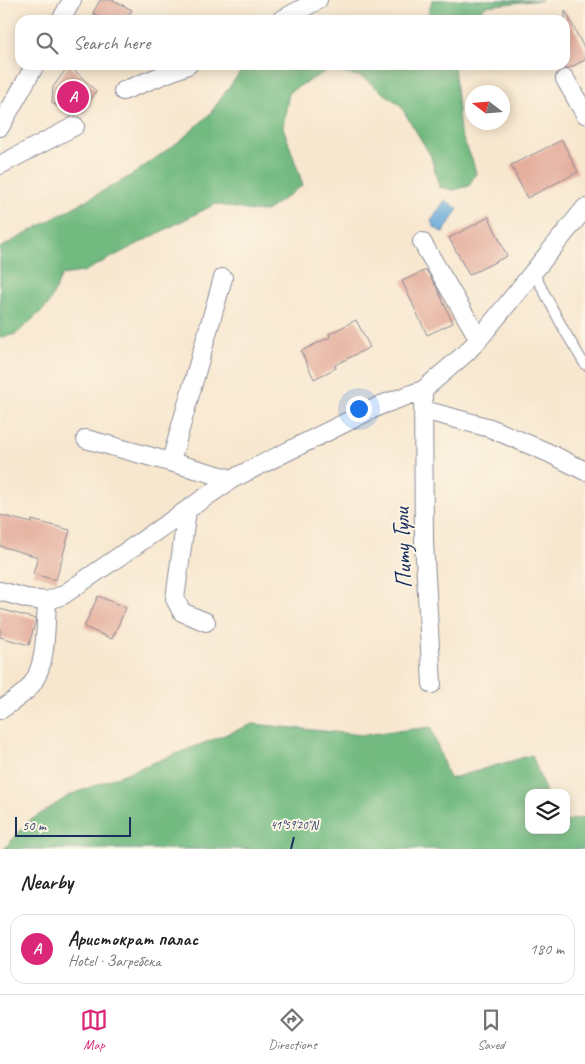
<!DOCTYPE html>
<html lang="en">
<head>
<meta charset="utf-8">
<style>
	body { margin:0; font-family:Caveat,sans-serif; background:#f2f2f2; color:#222 }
	.controls { position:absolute; right:15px; bottom:15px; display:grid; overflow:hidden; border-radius:10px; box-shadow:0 2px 12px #0003 }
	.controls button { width:45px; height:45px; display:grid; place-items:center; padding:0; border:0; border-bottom:1px solid #e0e0e0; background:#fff; color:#222; font:25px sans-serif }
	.compass { position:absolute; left:465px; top:85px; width:45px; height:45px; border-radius:50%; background:#fff; box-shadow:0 2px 12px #0003; rotate:286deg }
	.scale { position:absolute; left:15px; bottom:12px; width:116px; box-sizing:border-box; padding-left:5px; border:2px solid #1b2f5e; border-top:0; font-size:14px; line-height:18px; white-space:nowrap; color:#1b2f5e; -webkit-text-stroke:4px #fcf5e5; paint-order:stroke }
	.you { position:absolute; left:358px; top:408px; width:18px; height:18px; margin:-12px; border:4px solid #fff; border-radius:50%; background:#1a73e8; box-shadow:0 0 0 8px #1a73e833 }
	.badge { display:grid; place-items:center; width:32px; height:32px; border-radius:50%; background:#db2777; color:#fff; font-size:16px; font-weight:700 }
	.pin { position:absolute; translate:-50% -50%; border:2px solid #fff; box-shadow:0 1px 5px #0006 }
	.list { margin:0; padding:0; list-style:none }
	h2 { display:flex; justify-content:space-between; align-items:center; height:65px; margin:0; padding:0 20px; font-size:21px }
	h2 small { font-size:16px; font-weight:400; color:#767676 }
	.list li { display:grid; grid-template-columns:32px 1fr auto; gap:15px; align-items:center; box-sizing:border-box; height:70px; margin:0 10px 10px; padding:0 10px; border:1px solid #e0e0e0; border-radius:15px }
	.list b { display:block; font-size:19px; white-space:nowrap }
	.list p { margin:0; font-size:16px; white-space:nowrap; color:#767676 }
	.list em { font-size:16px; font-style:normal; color:#767676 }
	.icon { flex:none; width:28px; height:28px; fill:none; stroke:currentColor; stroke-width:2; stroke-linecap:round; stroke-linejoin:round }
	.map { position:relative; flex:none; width:585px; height:849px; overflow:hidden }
	.search { position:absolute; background:#fff; box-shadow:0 2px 12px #0003; left:15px; right:15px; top:15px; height:55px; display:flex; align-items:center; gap:12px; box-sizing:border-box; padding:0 18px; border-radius:15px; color:#767676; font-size:19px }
	.sheet { height:145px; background:#fff }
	nav { display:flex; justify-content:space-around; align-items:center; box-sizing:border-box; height:70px; border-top:1px solid #e0e0e0; background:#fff; font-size:14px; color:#767676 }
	nav a { display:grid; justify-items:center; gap:2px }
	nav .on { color:#db2777 }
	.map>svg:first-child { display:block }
</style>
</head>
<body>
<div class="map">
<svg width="585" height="849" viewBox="0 0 585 849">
	<rect width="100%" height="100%" fill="#fcf5e5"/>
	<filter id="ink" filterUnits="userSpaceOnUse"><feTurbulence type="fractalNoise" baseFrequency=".02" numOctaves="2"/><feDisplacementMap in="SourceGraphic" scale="10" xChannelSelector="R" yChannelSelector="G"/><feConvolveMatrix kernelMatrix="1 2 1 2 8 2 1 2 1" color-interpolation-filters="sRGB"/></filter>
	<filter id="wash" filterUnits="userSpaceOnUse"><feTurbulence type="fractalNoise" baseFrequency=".0096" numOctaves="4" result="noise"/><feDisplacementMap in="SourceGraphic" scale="20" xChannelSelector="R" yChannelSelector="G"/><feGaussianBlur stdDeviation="1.12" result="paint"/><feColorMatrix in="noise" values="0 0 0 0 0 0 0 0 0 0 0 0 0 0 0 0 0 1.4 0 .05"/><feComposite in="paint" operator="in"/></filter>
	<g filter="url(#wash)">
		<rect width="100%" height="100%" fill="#f8e7cf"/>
		<path fill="#72ba80" stroke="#46746f" d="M432 0H542L485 6 474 20H427Z
			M245 65H454L460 132 472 159 476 173 469 186 453 190 439 187 431 156 400 105 362 77 328 70 289 92 283 127 303 185 266 211H252L215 204 83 272 62 275 48 305 16 334 0 338V248L132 175 181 140 209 115Z
			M253 724 363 735 431 727 449 779 532 755 546 793H529V830H566V821L585 817V849H4L28 822 70 795Z"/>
		<path fill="#64a7d8" stroke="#406b9b" d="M445 200 458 209 443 233 434 227 431 221Z"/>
		<g id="blocks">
			<path fill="#e5af9e" d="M100 0H113L132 10 126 20H105L93 13Z
				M565 10 585 50V60L567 69 565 68Z
				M69 65 96 91 84 112 71 114 52 103 53 87Z
				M562 140 578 172 527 198 511 165Z
				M489 217 507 256 469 275 449 238Z
				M426 270 437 288 453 323 427 335 402 281Z
				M356 320 370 347 335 365 336 368 314 379 301 351 330 337 329 334Z
				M0 515 32 523V520L70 530 56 580 33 574 38 557 0 546Z
				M98 596 126 608 112 639 84 627Z
				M0 609 36 619 29 645 0 637Z"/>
		</g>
	</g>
	<g filter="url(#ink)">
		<use href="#blocks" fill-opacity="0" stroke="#8a8b96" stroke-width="1"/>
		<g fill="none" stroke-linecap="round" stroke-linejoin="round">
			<g stroke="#8a8b96" stroke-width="11">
				<path id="service" d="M533 271 564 330 585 365"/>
			</g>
			<g stroke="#8a8b96" stroke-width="20">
				<path id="minor" d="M61 20 72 0
					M281 20 318 0
					M565 79 585 114
					M123 91 188 65
					M0 127 35 65
					M0 165 75 126
					M422 242 479 339
					M423 390 424 541 432 684
					M424 410 490 428 549 453 585 471
					M86 439 232 479
					M171 461 223 278
					M187 510 175 599 182 612 206 622
					M0 591 29 599 47 601 63 595 232 479 381 405 423 390 466 353 479 339 585 208
					M0 710C9 704 20 697 28 689 48 668 45 628 47 601"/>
			</g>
			<use href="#service" stroke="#fff" stroke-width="9"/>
			<use href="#minor" stroke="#fff" stroke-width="18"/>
		</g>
	</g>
	<path fill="none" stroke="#1b2f5e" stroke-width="2" d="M291 849 294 837"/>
	<g text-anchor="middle" stroke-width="4" stroke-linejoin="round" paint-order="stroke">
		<g font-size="24" fill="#1b2f5e" stroke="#fcf5e5">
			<text transform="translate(402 548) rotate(-92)" y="8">Питу Гули</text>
		</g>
	</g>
	<g font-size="12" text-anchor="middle" fill="#1b2f5e" stroke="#fcf5e5" stroke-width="4" stroke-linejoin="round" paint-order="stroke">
		<text x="294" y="829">41°59'20"N</text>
	</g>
</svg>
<div class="controls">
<button><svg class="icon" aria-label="layers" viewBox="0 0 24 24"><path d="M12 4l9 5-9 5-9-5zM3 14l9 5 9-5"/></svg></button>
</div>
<svg class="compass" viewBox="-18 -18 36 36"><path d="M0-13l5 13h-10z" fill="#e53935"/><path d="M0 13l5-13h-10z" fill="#767676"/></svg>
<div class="scale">50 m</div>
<div class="you"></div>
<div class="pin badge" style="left:73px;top:97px">A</div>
<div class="search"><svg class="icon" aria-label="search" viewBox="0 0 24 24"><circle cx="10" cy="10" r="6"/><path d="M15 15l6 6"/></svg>Search here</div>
</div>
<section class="sheet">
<h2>Nearby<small></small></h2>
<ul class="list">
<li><span class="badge">A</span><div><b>Аристократ палас</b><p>Hotel · Загребска</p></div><em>180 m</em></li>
</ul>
</section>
<nav>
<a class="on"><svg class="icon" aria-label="map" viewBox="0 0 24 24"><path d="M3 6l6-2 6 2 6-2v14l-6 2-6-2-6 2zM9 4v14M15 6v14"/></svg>Map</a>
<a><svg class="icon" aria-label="directions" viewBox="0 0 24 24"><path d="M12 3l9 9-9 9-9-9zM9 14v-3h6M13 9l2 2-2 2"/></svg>Directions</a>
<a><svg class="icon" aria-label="saved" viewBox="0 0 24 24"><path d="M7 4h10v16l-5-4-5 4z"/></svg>Saved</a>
</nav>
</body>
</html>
